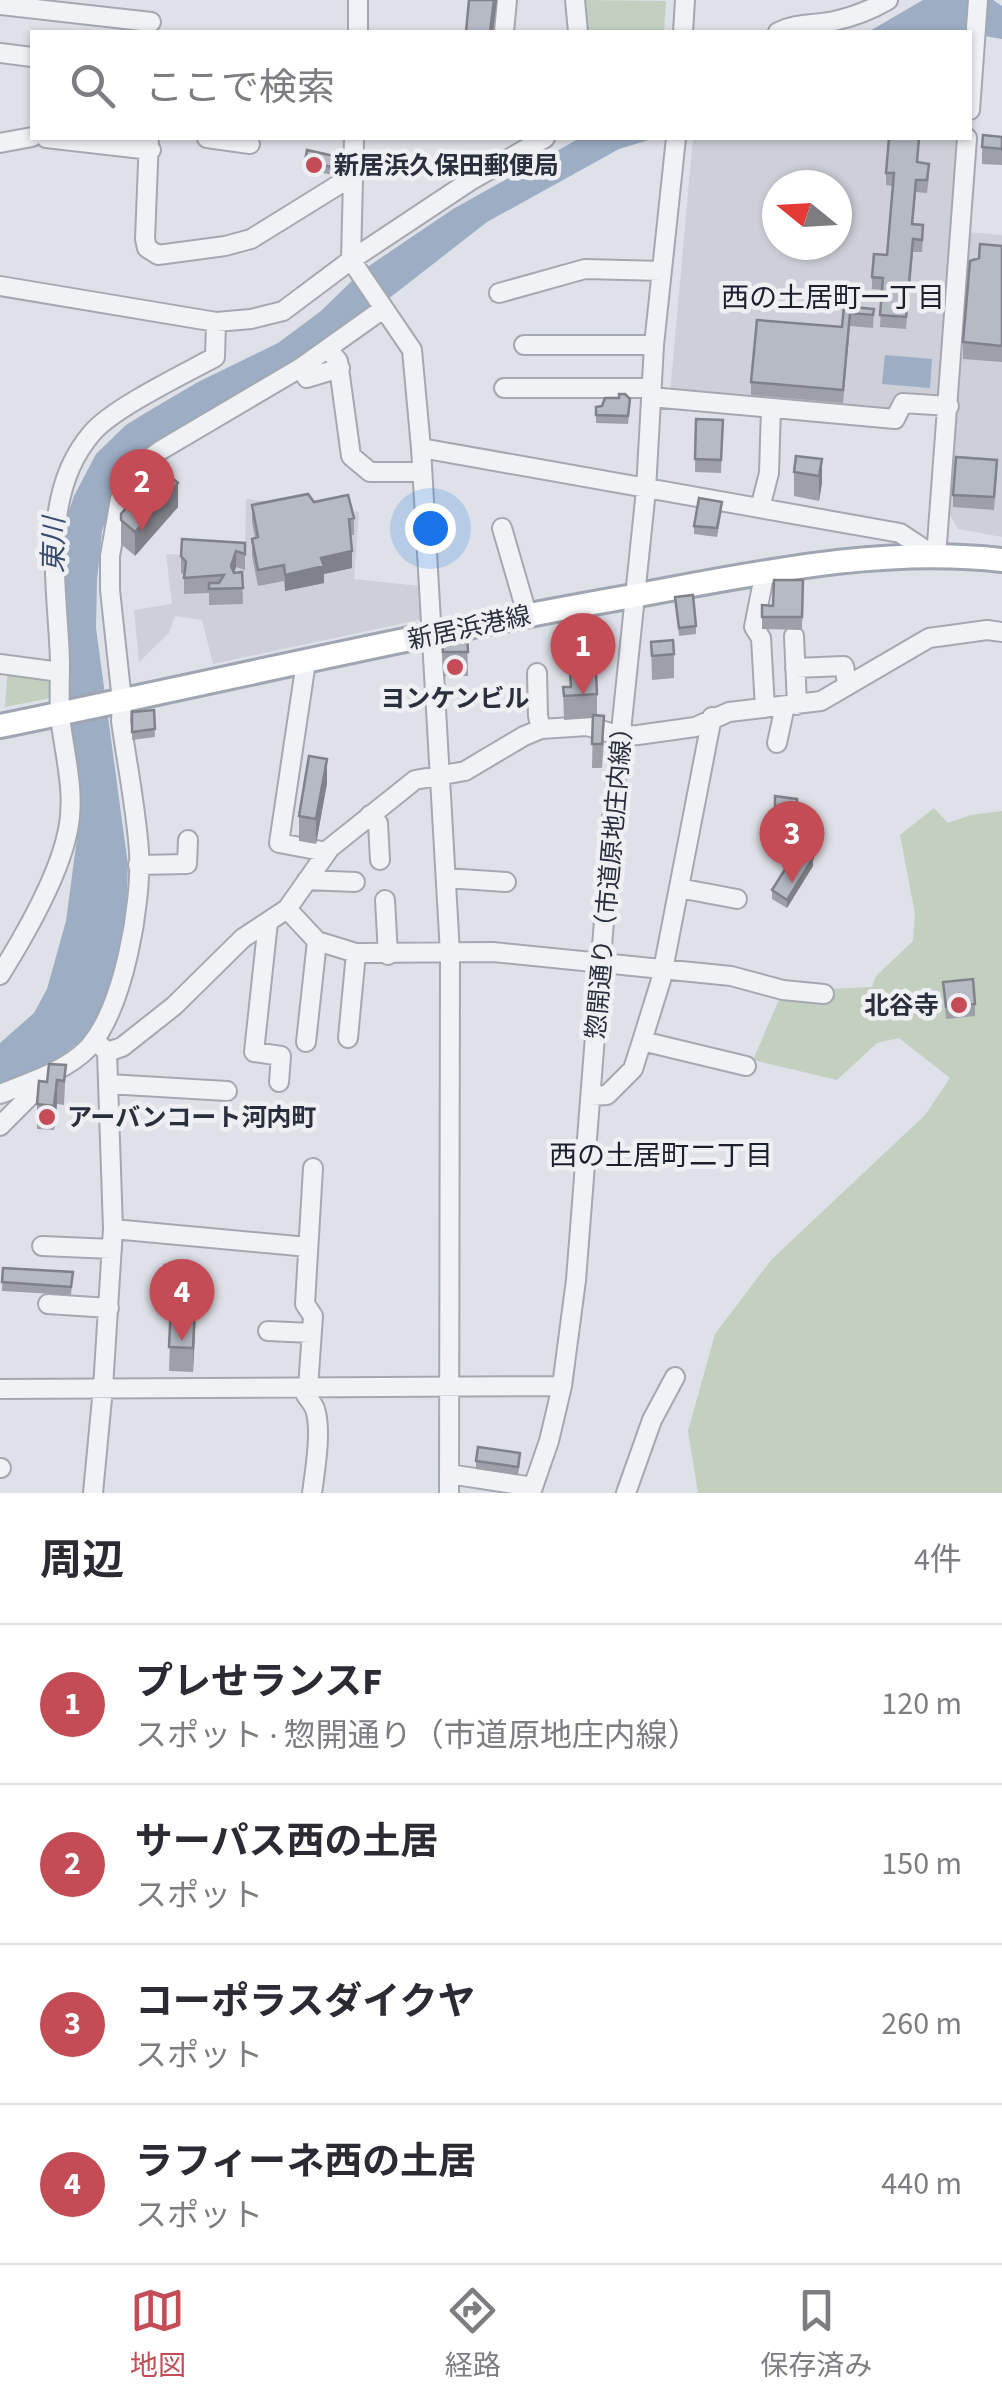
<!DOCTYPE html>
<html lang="ja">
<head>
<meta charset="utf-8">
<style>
	body { margin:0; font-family:"Source Sans 3","Noto Sans JP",sans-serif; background:#f7f7f7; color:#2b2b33 }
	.compass { position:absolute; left:762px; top:170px; width:90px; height:90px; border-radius:50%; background:#fff; box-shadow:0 2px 8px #0004; rotate:288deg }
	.you { position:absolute; left:430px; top:528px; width:35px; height:35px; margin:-25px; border:8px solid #fff; border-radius:50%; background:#1a73e8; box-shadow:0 0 0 15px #1a73e833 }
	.badge { display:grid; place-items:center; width:65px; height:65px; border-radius:50%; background:#c34c57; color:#fff; font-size:32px; font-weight:700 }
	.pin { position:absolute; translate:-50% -82px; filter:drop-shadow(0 2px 5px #0008) }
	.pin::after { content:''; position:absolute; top:52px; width:35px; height:30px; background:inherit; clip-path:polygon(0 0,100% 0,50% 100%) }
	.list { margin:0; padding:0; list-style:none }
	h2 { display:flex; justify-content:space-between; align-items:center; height:130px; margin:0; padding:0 40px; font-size:42px }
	h2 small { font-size:32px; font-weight:400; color:#7c7c81 }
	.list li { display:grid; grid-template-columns:65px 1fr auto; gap:30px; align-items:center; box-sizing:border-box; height:160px; padding:0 40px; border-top:2px solid #e1e1e2 }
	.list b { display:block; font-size:38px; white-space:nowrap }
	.list p { margin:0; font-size:32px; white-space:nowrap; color:#7c7c81 }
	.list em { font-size:32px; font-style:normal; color:#7c7c81 }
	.icon { flex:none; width:55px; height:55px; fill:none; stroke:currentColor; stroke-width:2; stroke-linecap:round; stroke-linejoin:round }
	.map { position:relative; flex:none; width:1002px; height:1493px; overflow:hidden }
	.search { position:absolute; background:#fff; box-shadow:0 2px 8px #0004; left:30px; right:30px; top:30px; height:110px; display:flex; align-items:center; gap:25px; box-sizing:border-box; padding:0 35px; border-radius:0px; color:#7c7c81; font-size:38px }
	.sheet { height:770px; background:#fff }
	nav { display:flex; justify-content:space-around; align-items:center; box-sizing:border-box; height:140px; border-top:2px solid #e1e1e2; background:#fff; font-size:28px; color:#7c7c81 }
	nav a { display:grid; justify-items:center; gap:5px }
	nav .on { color:#c34c57 }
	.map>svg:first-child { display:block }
</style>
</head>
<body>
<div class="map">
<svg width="1002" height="1493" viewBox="0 0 1002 1493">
	<rect width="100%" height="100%" fill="#dee1e7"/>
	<path fill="#cdd0d8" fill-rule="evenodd" d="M693 138H960L939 398 889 414 670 393ZM777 185H837V245H777Z
		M967 232 1002 235V537L958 529 947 510Z
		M246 499 359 512 354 579 421 586 423 619 213 664 202 620 175 616 169 633 139 662 134 610 172 604 166 554 245 558Z"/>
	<path fill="#c3d0c0" d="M585 0 666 1 664 32H583Z
		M8 667 54 673 51 698 5 707Z
		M934 808 948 823 971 815 1002 811V1493H698L688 1431 715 1334 771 1260 925 1115 950 1078 899 1038 877 1043 837 1080 753 1060 781 995 805 990 872 987 876 976 913 941 915 914 900 835Z"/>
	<path fill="#9cadc4" d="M923 0H993L1002 6V39L960 32H868Z
		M580 138H655L619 149 487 222 383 303 217 414 114 499 102 531 97 580 96 628 128 865 124 960 90 1033 44 1070 0 1090V1043L34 1013 47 989 66 921 77 838V803L69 701 64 555 66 520 74 496 96 454 126 425 147 412 198 382 278 343 321 311 363 270 453 209Z
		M885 355 932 359 930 388 882 384Z"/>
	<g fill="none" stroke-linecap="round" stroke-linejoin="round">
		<g stroke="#a4a8b0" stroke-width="22">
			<path id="minor" d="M575 0 578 32
				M0 5 151 22
				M358 32V0
				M504 32 507 0
				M683 32 685 0
				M778 32C796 23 814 25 834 21 852 17 871 10 888 0
				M0 53 32 57
				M970 110 978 0
				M46 138 151 150
				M149 138 145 239 147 248 158 255 225 246 251 239 351 177
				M207 138 250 144
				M354 138 351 260 412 350 421 448 450 953 449 1493
				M0 143 32 137
				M0 286 216 322 251 319 283 311 351 260 470 181 545 138
				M499 293 585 269 662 271
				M524 345H654
				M328 349 338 361 351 456 370 472H422
				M300 368 307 378 340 368
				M504 388H651
				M651 397 895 419 903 403 949 406
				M421 448 900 533 936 557 967 138
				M760 508 769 473 771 408
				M502 528 527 614
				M794 636 797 705
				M306 662 279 843 327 852
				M0 664 60 672
				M795 668 844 666 847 683
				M537 673 538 716 541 729
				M765 708 761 638 754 627 765 571
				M777 743 785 706
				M370 815 378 823 380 860
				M138 865 187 864 188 840
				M446 878 506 882
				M307 880 355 882
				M679 888 737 899
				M385 900 388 955
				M287 909 317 941 356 953 493 952 731 976 783 990 824 994
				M268 922 254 1052 281 1056 279 1082
				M0 975C25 935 59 876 68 830 76 792 64 753 60 716 59 698 60 680 60 662 58 588 38 495 92 433 113 408 184 374 215 357L216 322
				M348 1038 356 953
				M642 1041 746 1066
				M306 1042 317 941
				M107 1052 122 1047 174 1006 243 938 287 909 330 848 415 780 465 771 524 736 541 729 587 726 621 736 638 735 695 727 729 712 821 701 929 638 987 630 1002 632
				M108 1084 227 1091
				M0 1094C29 1082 66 1071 88 1048 124 1008 142 903 139 851 136 808 127 764 121 721L122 701 110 590V556L120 499 133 478 147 460 161 450 300 368 383 309
				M591 1096 607 1095 633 1069 642 1041 661 980 712 717
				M0 1126 49 1077
				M113 1229 308 1247
				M42 1246 112 1249
				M48 1304 109 1308
				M268 1331 311 1333
				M303 1388C305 1397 312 1401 315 1409 322 1430 315 1471 312 1493
				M308 1388 313 1316 305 1304 313 1168
				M0 1389 562 1386
				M0 1468H1
				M449 1474 533 1487
				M93 1493 103 1388 113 1229 107 1052 101 1046
				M531 1493 549 1441 562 1386 576 1280 612 818 646 490 654 345 676 138
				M626 1493 652 1420 675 1377"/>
		</g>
		<g stroke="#9fa5b1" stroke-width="28">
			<path id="major" d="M0 726C211 683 421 633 633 596 754 574 878 546 1002 560"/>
		</g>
		<use href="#minor" stroke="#f1f2f5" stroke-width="18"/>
		<use href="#major" stroke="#fff" stroke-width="22"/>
	</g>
	<path fill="#9da0a8" d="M1002 137V165L982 164V147Z
		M305 161 334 165 332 175 305 169Z
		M918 163 929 176 927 193 916 192 913 224 923 237 922 252H913L906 329 880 327 882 290 872 289V277L887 255 892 186 886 185V173Z
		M1002 246V362L963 359V342L979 258Z
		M844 306 874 309 873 328 850 326 843 403 751 395V382L842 327Z
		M619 398 630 407 628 424 596 423V407Z
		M696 419 723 420 721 473 695 472Z
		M822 459V483L819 501 794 496V472Z
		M997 473 994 510 953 507V495Z
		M140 491 178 507 135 556 121 544V514L126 508V492Z
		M314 502 354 518V535H350L352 568 324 574V583L285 591 284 581 258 586 252 556V539L255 538 252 522V505Z
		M722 510 717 537 694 534V526Z
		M245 543V570L236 567 234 573 242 572 243 604 209 605V593L184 594V576L181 572V556Z
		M803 580 802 630 762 629V605L773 606Z
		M675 598 696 626V634L679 636Z
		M467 633 468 676H443L442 634Z
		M651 642 674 654V678L652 680Z
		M569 655 597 694V715L604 740 602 768H592L593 718 564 720 563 687H570Z
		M154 710 155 737 132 740V712Z
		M327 783 316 844 299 841V816Z
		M775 796 797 799V850L813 866 787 908 772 899V890L797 851H775Z
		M943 982 975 1004V1016L946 1019Z
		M66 1065 64 1105 57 1104 54 1130 37 1129V1104Z
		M197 1266 193 1372 169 1371 171 1310 164 1309V1285Z
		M3 1268 73 1272 71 1295 2 1291Z
		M476 1461 520 1462 518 1475 476 1469Z"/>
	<path fill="#7f8288" d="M494 0H497L493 32H490Z
		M822 459V483L819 501V476Z
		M178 483V507L135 556V532Z
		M236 551V567L231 582V566Z
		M352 551V568L324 574V583L285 591V575L321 558Z
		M327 759V783L316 844V819Z
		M813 858V866L787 908V900Z
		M57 1080V1104L54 1130V1106Z
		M197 1266V1291L193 1372V1348Z"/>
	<path fill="#b6bac3" stroke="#7f8288" stroke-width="2.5" d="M469 0H494L490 32H466Z
		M983 135 1002 137V149L982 147Z
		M889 138H919L917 162 929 164 927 180H916L912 224 923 225 922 240 913 239 906 317 880 315 883 278 872 277 874 254 887 255 894 173H886Z
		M307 150 334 156 332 167 305 161Z
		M980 244 1002 246V346L963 342 970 261 979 258Z
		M844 306 874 309 873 315 850 313 843 390 751 382 757 320 842 327Z
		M619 394H625L630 399 628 416 596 415V407L602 406 605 398H619Z
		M696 419 723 420 721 460 695 459Z
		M796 456 822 459 819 476 794 472Z
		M956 457 997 460 994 497 953 495Z
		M164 471 178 483 135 532 121 520V514L134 499 126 492 132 485 140 491 152 478Z
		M308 494 314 502 348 495 354 518 349 519 352 551 321 558 324 566 285 575 284 565 258 570 252 539 258 537 252 505Z
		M699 498 722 502 717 528 694 526Z
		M182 539 245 543V554L236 551 231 566 234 573 242 572 243 588 209 589V583H219L224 575 184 578 186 562 181 556Z
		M774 580H803L802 617H762V605L773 606Z
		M693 595 696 626 679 628 675 597Z
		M467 633 468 652H443L442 634Z
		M673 640 674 654 652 656 651 642Z
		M595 653 597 694 564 696 563 687H571L569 655Z
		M154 710 155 729 132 732V712Z
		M593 715 604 716 602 744H592Z
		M309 756 327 759 316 819 299 816Z
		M775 796 797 799V842H775Z
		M798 849 813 858 787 900 772 890Z
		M973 979 975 1004 946 1007 943 982Z
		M49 1064 66 1065 64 1081 57 1080 54 1106 37 1104 39 1081 47 1082Z
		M165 1265 197 1266 193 1348 169 1347 172 1285H164Z
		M3 1268 73 1272 71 1287 2 1282Z
		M478 1447 520 1453 518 1467 476 1461Z"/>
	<g fill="#c34c57" stroke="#eef0f4" stroke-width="4">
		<circle cx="314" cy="165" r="10"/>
		<circle cx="455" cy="667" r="10"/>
		<circle cx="959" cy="1005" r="10"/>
		<circle cx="47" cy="1117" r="10"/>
	</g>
	<g text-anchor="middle" stroke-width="9" stroke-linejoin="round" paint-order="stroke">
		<g font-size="25" font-weight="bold" fill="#292f3c" stroke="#eef0f4" text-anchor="start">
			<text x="334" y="174">新居浜久保田郵便局</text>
			<text x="455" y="707" text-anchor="middle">ヨンケンビル</text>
			<text x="939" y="1014" text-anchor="end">北谷寺</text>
			<text x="67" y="1126">アーバンコート河内町</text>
		</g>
		<g font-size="25" fill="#292f3c" stroke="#eef0f4">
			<text transform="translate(469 627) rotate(-12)" y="9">新居浜港線</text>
			<text transform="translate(609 877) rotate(-85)" y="9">惣開通り（市道原地庄内線）</text>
		</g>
		<g font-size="28" fill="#1b202d" stroke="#eef0f4">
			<text x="833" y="307">西の土居町一丁目</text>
			<text x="661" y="1165">西の土居町二丁目</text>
		</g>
		<g font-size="28" font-style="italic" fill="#364b6d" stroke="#eef0f4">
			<text transform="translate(53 545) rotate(-89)" y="10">東川</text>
		</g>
	</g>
</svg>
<svg class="compass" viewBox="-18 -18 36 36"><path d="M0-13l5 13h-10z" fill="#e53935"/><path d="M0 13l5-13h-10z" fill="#7c7c81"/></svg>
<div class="you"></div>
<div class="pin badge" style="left:583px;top:695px">1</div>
<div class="pin badge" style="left:142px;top:531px">2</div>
<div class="pin badge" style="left:792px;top:883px">3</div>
<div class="pin badge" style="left:182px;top:1341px">4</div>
<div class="search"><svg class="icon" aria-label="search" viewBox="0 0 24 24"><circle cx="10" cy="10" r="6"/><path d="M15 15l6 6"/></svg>ここで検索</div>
</div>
<section class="sheet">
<h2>周辺<small>4件</small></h2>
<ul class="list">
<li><span class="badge">1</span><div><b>プレせランスF</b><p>スポット · 惣開通り（市道原地庄内線）</p></div><em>120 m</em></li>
<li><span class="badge">2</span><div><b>サーパス西の土居</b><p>スポット</p></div><em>150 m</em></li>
<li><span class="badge">3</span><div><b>コーポラスダイクヤ</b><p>スポット</p></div><em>260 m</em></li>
<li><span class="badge">4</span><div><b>ラフィーネ西の土居</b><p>スポット</p></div><em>440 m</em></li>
</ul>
</section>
<nav>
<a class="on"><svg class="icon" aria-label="map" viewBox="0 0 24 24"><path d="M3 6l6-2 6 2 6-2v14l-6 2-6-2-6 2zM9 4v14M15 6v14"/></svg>地図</a>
<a><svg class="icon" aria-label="directions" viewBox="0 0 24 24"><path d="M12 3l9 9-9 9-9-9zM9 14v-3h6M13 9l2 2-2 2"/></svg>経路</a>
<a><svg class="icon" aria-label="saved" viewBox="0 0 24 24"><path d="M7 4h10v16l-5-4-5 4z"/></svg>保存済み</a>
</nav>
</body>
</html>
